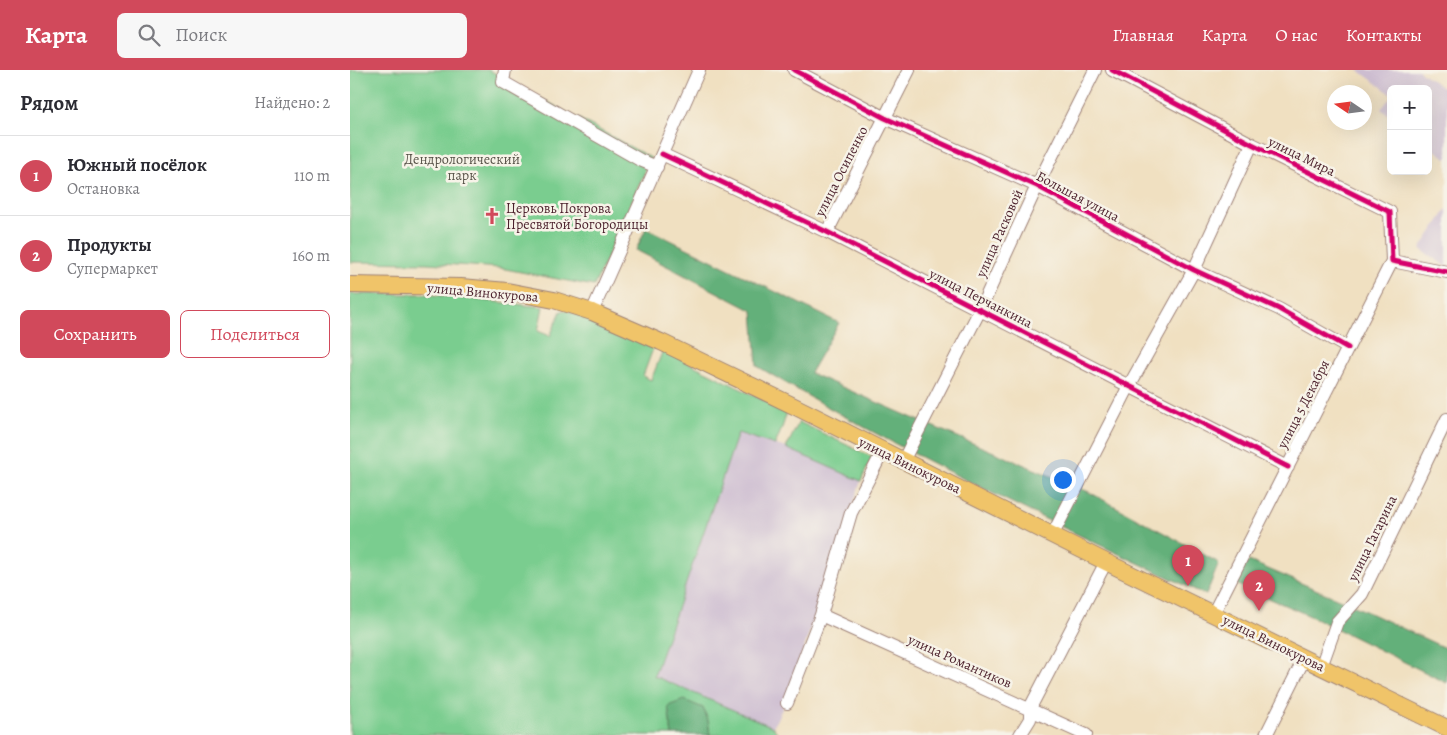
<!DOCTYPE html>
<html lang="ru">
<head>
<meta charset="utf-8">
<style>
	body { margin:0; font-family:Alegreya,serif; background:#f7f7f7; color:#2b2b33 }
	.controls { position:absolute; right:15px; top:15px; display:grid; overflow:hidden; border-radius:8px; box-shadow:0 5px 20px #0002 }
	.controls button { width:45px; height:45px; display:grid; place-items:center; padding:0; border:0; border-bottom:1px solid #e1e1e2; background:#fff; color:#2b2b33; font:25px sans-serif }
	.compass { position:absolute; left:977px; top:15px; width:45px; height:45px; border-radius:50%; background:#fff; box-shadow:0 5px 20px #0002; rotate:283deg }
	.you { position:absolute; left:712px; top:409px; width:18px; height:18px; margin:-12px; border:4px solid #fff; border-radius:50%; background:#1a73e8; box-shadow:0 0 0 8px #1a73e833 }
	.badge { display:grid; place-items:center; width:32px; height:32px; border-radius:50%; background:#d1495b; color:#fff; font-size:16px; font-weight:700 }
	.pin { position:absolute; translate:-50% -41px; filter:drop-shadow(0 1px 2px #0008) }
	.pin::after { content:''; position:absolute; top:26px; width:18px; height:15px; background:inherit; clip-path:polygon(0 0,100% 0,50% 100%) }
	.list { margin:0; padding:0; list-style:none }
	h2 { display:flex; justify-content:space-between; align-items:center; height:65px; margin:0; padding:0 20px; font-size:21px }
	h2 small { font-size:16px; font-weight:400; color:#7c7c81 }
	.list li { display:grid; grid-template-columns:32px 1fr auto; gap:15px; align-items:center; box-sizing:border-box; height:80px; padding:0 20px; border-top:1px solid #e1e1e2 }
	.list b { display:block; font-size:19px; white-space:nowrap }
	.list p { margin:0; font-size:16px; white-space:nowrap; color:#7c7c81 }
	.list em { font-size:16px; font-style:normal; color:#7c7c81 }
	.actions { display:flex; gap:10px; padding:15px 20px }
	.actions a { flex:1; padding:11px 0; border:1px solid #d1495b; border-radius:8px; text-align:center; font-size:18px; color:#d1495b }
	.actions .main { background:#d1495b; color:#fff }
	.icon { flex:none; width:28px; height:28px; fill:none; stroke:currentColor; stroke-width:2; stroke-linecap:round; stroke-linejoin:round }
	.map { position:relative; flex:none; width:1097px; height:665px; overflow:hidden }
	header { display:flex; align-items:center; gap:30px; box-sizing:border-box; height:70px; padding:0 25px; background:#d1495b; color:#fff }
	header strong { font-size:24px }
	nav { display:flex; gap:28px; margin-inline-start:auto; font-size:18px }
	.search { width:350px; height:45px; background:#f7f7f7; display:flex; align-items:center; gap:12px; box-sizing:border-box; padding:0 18px; border-radius:8px; color:#7c7c81; font-size:19px }
	main { display:flex }
	aside { flex:1; background:#fff }
	.map>svg:first-child { display:block }
</style>
</head>
<body>
<header>
<strong>Карта</strong>
<div class="search"><svg class="icon" aria-label="search" viewBox="0 0 24 24"><circle cx="10" cy="10" r="6"/><path d="M15 15l6 6"/></svg>Поиск</div>
<nav><a>Главная</a><a>Карта</a><a>О нас</a><a>Контакты</a></nav>
</header>
<main>
<aside>
<h2>Рядом<small>Найдено: 2</small></h2>
<ul class="list">
<li><span class="badge">1</span><div><b>Южный посёлок</b><p>Остановка</p></div><em>110 m</em></li>
<li><span class="badge">2</span><div><b>Продукты</b><p>Супермаркет</p></div><em>160 m</em></li>
</ul>
<div class="actions"><a class="main">Сохранить</a><a>Поделиться</a></div>
</aside>
<div class="map">
<svg width="1097" height="665" viewBox="0 0 1097 665">
	<rect width="100%" height="100%" fill="#f7f3e8"/>
	<filter id="ink" filterUnits="userSpaceOnUse"><feTurbulence type="fractalNoise" baseFrequency=".02" numOctaves="2"/><feDisplacementMap in="SourceGraphic" scale="10" xChannelSelector="R" yChannelSelector="G"/><feConvolveMatrix kernelMatrix="1 2 1 2 8 2 1 2 1" color-interpolation-filters="sRGB"/></filter>
	<filter id="wash" filterUnits="userSpaceOnUse"><feTurbulence type="fractalNoise" baseFrequency=".0096" numOctaves="4" result="noise"/><feDisplacementMap in="SourceGraphic" scale="20" xChannelSelector="R" yChannelSelector="G"/><feGaussianBlur stdDeviation="1.12" result="paint"/><feColorMatrix in="noise" values="0 0 0 0 0 0 0 0 0 0 0 0 0 0 0 0 0 1.4 0 .05"/><feComposite in="paint" operator="in"/></filter>
	<g filter="url(#wash)">
		<rect width="100%" height="100%" fill="#f0e0c1"/>
		<path fill="#cebed1" d="M1008 0H1068L1097 21V89L1078 75V19H1041V24Z
			M1041 27V47L1031 39Z
			M1097 139V197L1070 179Z
			M388 363 436 378 511 411 436 631 423 657 304 606Z"/>
		<path fill="#7acd8f" stroke="#62765d" d="M0 0H139L301 88 244 216 150 198 77 193 0 192Z
			M0 224H75L193 237 188 261 200 266 211 241 216 240 304 276 293 306 301 310 313 280 437 342 432 358 425 375 388 363 304 606 423 657 429 665H360L358 650 318 636 322 665H0Z
			M449 352 522 387 511 411 436 378Z"/>
		<path fill="#63b07a" stroke="#566852" d="M296 158 489 253 460 303 565 349 739 422 869 493 856 525C703 453 551 383 407 296L403 241 286 180Z
			M899 491 998 533 1097 579V613L967 549 886 514 892 499Z
			M334 630 353 638 358 650 360 665H322L318 636Z"/>
	</g>
	<g filter="url(#ink)">
		<g fill="none" stroke-linecap="round" stroke-linejoin="round">
			<g stroke="#9d8076" stroke-width="14">
				<path id="minor" d="M155 0 153 12 290 90 307 97
					M444 0 535 48 687 116 844 200 929 239 998 278
					M762 0 902 74 1040 142 1042 191 1097 202
					M312 84 477 162 938 397
					M477 162 559 0
					M242 242 349 0
					M553 391 630 240 687 116 745 0
					M702 466 779 316 844 200 902 74
					M863 544 1042 191
					M471 545 736 665
					M971 597 987 552 1012 524 1097 349
					M437 633 471 545 501 443 533 381
					M670 665 680 649V638L756 492
					M916 665 954 589"/>
			</g>
			<g stroke="#9d8076" stroke-width="18">
				<path id="major" d="M0 215 111 217 157 221 204 230 242 242 311 272 446 337 756 492 1097 658"/>
			</g>
			<use href="#minor" stroke="#fff" stroke-width="12"/>
			<use href="#major" stroke="#f0c469" stroke-width="16"/>
			<g stroke="#f7f3e8" stroke-width="8">
				<path id="cycleway" d="M444 0 535 48 687 116 844 200 929 239 998 278
					M762 0 902 74 1040 142 1042 191 1097 202
					M312 84 477 162 938 397"/>
			</g>
			<use href="#cycleway" stroke="#d6006c" stroke-width="5"/>
		</g>
	</g>
	<defs>
		<g id="church-bare" transform="scale(1.35)"><path d="M-1.2-6h2.4v3.5h3.3v2.4h-3.3V6h-2.4V-.1h-3.3v-2.4h3.3Z" fill="#d1495b" stroke="#f7f3e8" stroke-width="2.5" paint-order="stroke"/></g>
	</defs>
	<g fill-rule="evenodd">
		<use href="#church-bare" x="142" y="146"/>
	</g>
	<g text-anchor="middle" stroke-width="5" stroke-linejoin="round" paint-order="stroke">
		<g font-size="14" fill="#4a1f2b" stroke="#f7f3e8">
			<text transform="translate(952 86) rotate(26)" y="5">улица Мира</text>
			<text transform="translate(491 101) rotate(-63)" y="5">улица Осипенко</text>
			<text transform="translate(728 126) rotate(28)" y="5">Большая улица</text>
			<text transform="translate(649 163) rotate(-66)" y="5">улица Расковой</text>
			<text transform="translate(133 222) rotate(5)" y="5">улица Винокурова</text>
			<text transform="translate(631 228) rotate(27)" y="5">улица Перчанкина</text>
			<text transform="translate(953 334) rotate(-63)" y="5">улица 5 Декабря</text>
			<text transform="translate(560 395) rotate(26)" y="5">улица Винокурова</text>
			<text transform="translate(1022 468) rotate(-64)" y="5">улица Гагарина</text>
			<text transform="translate(924 573) rotate(26)" y="5">улица Винокурова</text>
			<text transform="translate(610 591) rotate(24)" y="5">улица Романтиков</text>
		</g>
		<g font-size="14" fill="#585349" stroke="#f7f3e8">
			<text x="112" y="94">Дендрологический<tspan x="112" dy="16">парк</tspan></text>
		</g>
		<g font-size="14" fill="#4a1f2b" stroke="#f7f3e8" text-anchor="start">
			<text x="156" y="143">Церковь Покрова<tspan x="156" dy="16">Пресвятой Богородицы</tspan></text>
		</g>
	</g>
</svg>
<div class="controls">
<button>+</button>
<button>−</button>
</div>
<svg class="compass" viewBox="-18 -18 36 36"><path d="M0-13l5 13h-10z" fill="#e53935"/><path d="M0 13l5-13h-10z" fill="#7c7c81"/></svg>
<div class="you"></div>
<div class="pin badge" style="left:838px;top:516px">1</div>
<div class="pin badge" style="left:909px;top:541px">2</div>
</div>
</main>
</body>
</html>
